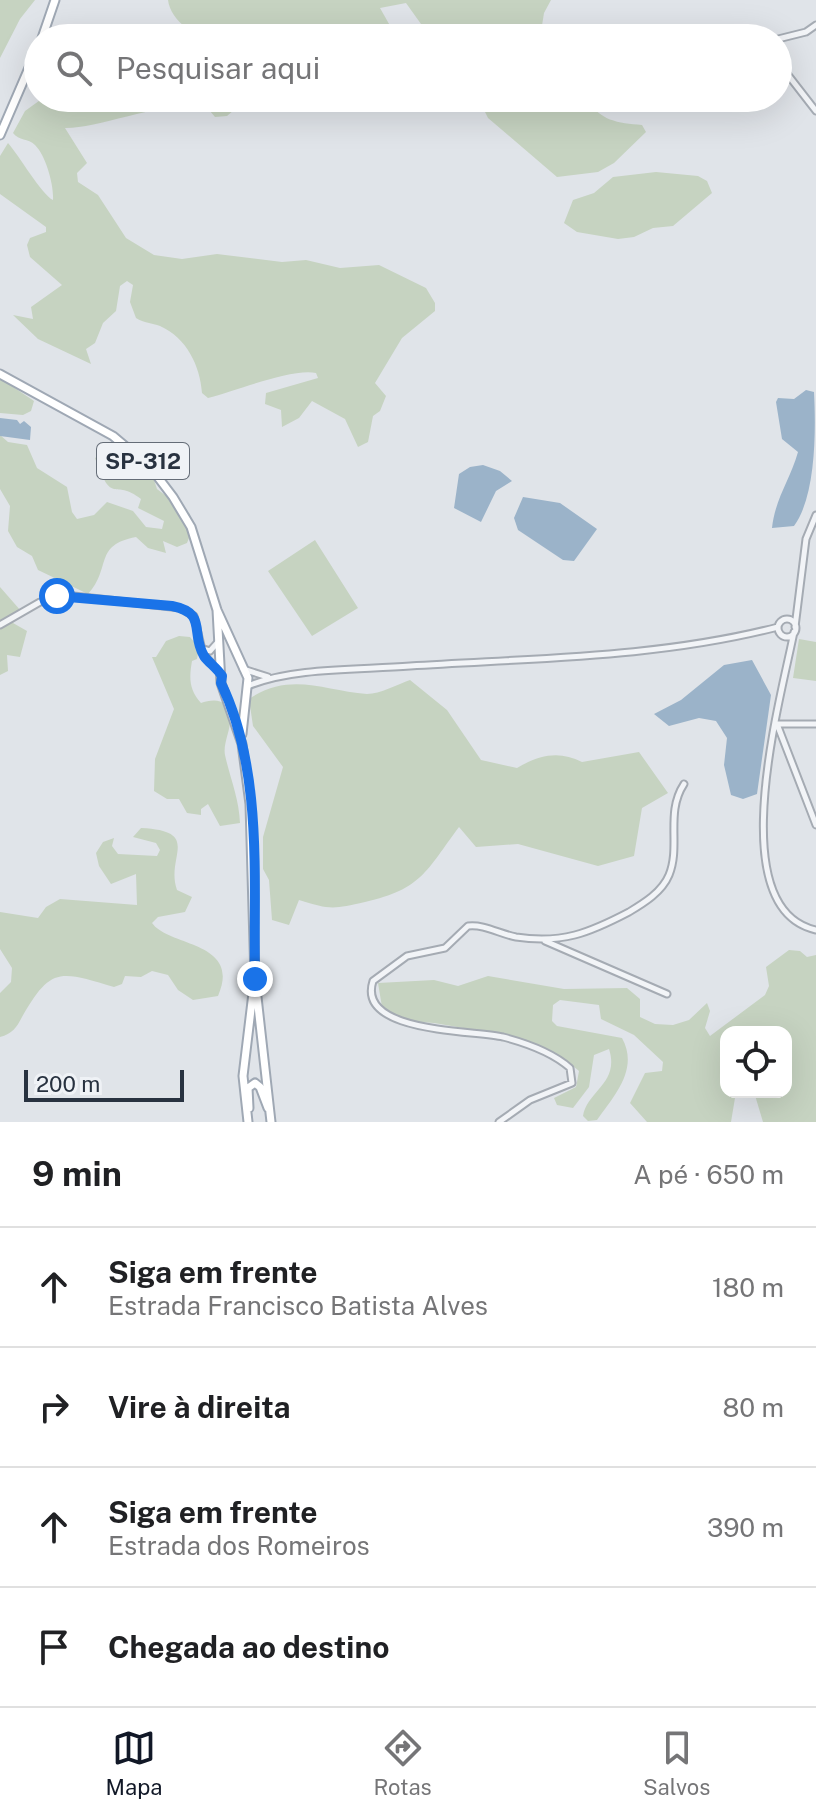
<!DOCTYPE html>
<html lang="pt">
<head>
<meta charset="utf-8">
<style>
	body { margin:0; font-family:"Public Sans",sans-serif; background:#f2f2f2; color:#202124 }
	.controls { position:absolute; right:24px; bottom:24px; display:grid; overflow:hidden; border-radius:16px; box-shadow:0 8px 32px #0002 }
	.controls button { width:72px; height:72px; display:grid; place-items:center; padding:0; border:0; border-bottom:2px solid #e0e0e0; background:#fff; color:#202124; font:40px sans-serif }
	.scale { position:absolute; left:24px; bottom:20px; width:160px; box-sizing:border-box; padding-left:8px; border:4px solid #283240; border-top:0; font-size:22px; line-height:28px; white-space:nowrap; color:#283240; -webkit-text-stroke:6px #eff2f6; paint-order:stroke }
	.stop { position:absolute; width:24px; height:24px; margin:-18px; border:6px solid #1a73e8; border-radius:50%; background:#fff }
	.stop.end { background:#1a73e8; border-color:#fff; box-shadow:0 2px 8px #0008 }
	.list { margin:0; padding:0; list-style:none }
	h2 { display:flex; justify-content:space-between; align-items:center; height:104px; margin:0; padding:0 32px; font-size:34px }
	h2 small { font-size:26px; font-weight:400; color:#757577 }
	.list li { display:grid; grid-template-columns:52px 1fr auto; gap:24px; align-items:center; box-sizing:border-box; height:120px; padding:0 32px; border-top:2px solid #e0e0e0 }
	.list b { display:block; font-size:30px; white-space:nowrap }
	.list p { margin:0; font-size:26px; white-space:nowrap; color:#757577 }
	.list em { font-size:26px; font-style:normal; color:#757577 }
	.icon { flex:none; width:44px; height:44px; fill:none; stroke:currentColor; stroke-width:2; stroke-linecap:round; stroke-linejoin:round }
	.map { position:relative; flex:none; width:816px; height:1122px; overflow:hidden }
	.search { position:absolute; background:#fff; box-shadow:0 8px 32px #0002; left:24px; right:24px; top:24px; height:88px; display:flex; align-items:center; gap:20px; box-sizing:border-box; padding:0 28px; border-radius:44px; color:#757577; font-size:30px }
	.sheet { height:584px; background:#fff }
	nav { display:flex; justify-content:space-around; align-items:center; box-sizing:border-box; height:112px; border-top:2px solid #e0e0e0; background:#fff; font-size:22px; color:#757577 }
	nav a { display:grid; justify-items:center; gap:4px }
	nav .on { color:#111827 }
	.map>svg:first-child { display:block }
</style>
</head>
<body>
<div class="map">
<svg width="816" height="1122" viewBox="0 0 816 1122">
	<rect width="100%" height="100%" fill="#e0e4e9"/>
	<path fill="#c6d3c1" d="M0 0H35L20 19 0 58Z
		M168 0H551L544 13 540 38H431L406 3 380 8 397 38H284L256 26C246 27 238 35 227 38 204 44 171 24 168 0Z
		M43 98H248L227 116 215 117C212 114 210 110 207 108 184 94 99 129 65 128L87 163 77 173 78 182 98 195 126 238 154 255 182 259 217 254 282 262 306 260 340 268 379 265 426 288 435 303V311L402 338 375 383 386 396 380 411 373 416 368 442 358 447 345 419 312 401 299 418 282 427 281 410 265 404 266 393 318 378 316 373C292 368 236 391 208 398L202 393C200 366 187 338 160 326 152 323 144 323 136 318L130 302 133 285 127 281 120 286 116 311 103 323 95 343 86 349 91 364 38 339 13 315 33 319 31 307 62 285 30 257 27 245 30 238 46 232V227L0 194V156L8 143C18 154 42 195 53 200 54 185 46 156 35 145 28 138 19 141 13 133L25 111Z
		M478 98H587C599 121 618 123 642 125L646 132 614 163 598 172 557 177 488 118Z
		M656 172 698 176 707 181 712 193 673 226 653 228 634 237 618 239 577 232 564 223 573 200 594 193 613 177Z
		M0 378 34 401 31 411 23 415 0 413Z
		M0 435 8 442 27 445 37 468 67 487 72 512 77 519 94 515 107 502 133 511 146 527 162 529 164 521 138 508 141 499C113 477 113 508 95 458L102 453 118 460 130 455 152 474 157 489 190 514 191 533 187 543 177 547 163 541 166 553 148 548 136 537C93 545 112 568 88 594L38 570 32 556 17 547 8 531 10 506 0 489Z
		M315 540 358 608 312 636 268 571Z
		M0 587 21 611 13 623 27 631 20 657 7 655 8 671 0 675Z
		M179 636 190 637 199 648 197 659 192 661C189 678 189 690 201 703 208 701 219 698 225 705 238 721 222 739 225 755 230 778 239 798 240 823L220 826 208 804 201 809V815L187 813 179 799H167L154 791 155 759 174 709 152 657H156L166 641Z
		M799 639 816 642V681L793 678Z
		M410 680 447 710 481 760 517 768C539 755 559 750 582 762L639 752 668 793 642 808 634 856 598 866 518 844 476 847 459 827C426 871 422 889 365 902 334 909 330 910 299 900L289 925 272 920 269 880 263 869V837L283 767 253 726 249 699C291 671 324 691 367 694 380 694 398 684 410 680Z
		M141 828C203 831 165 857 177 890L192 897 185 912 158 917 152 923C169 947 242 941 218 996L193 1000 178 990 168 975 152 971 141 977 125 976 122 984 114 987C60 971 51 966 22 1017 17 1027 12 1034 0 1037V993L11 982 12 968 0 949V912L38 918 46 907 60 899 137 905 136 874 111 884 99 866 96 853 103 842 114 838 112 846 118 854 157 856 160 850 156 843 133 837Z
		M789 950 800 951 807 957 816 955V1122H763L754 1092H786V1032H726V1092H736L731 1122H647L630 1103 645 1073 662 1071 663 1062 634 1035 601 1019 599 1005 560 1000 553 1005 552 1021 557 1026 622 1038C639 1069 615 1095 597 1120L588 1121 583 1116C587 1091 620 1083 609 1049L594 1055 589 1087 573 1108 557 1105 554 1098 576 1087 579 1071C541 1037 488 1033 440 1024 419 1020 399 1025 382 1007L378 983 434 980 458 986 488 976 564 989 627 988 640 999V1017L655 1024 673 1025 689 1020 707 1003 710 1011 705 1028 710 1036 765 995 769 986 766 967Z"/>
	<path fill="#9bb3c9" d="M806 390 814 392C816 431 816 496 794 526L772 528C775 499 790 480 798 452L782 439 776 402 778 398 794 399Z
		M0 418 17 420 20 424 24 421 31 427 30 440 0 436Z
		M483 465 500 471 512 481 496 491 481 522 454 508 459 474 470 467Z
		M523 497 560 503 597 529 574 561 563 560 518 530 514 518Z
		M752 660 771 695 757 794 743 799 731 795 724 765 727 738 716 721 699 718 669 726 654 714 681 700 724 665Z"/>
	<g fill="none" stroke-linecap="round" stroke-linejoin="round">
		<g stroke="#a5abb3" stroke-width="9">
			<path id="street" d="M778 39 806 32 816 25
				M778 62 816 111
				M778 628a9 9 0 1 1 18 0a9 9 0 1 1-18 0Z
				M0 625 40 602 65 595 180 608 194 616 203 654 219 671
				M795 627 806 539 816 515
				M794 632C781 698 721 909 816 930
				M201 648 210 651 218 642
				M243 669 268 677
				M248 686C292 667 361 670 410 666 533 658 659 658 778 627
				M816 724H777L816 825
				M545 941 667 994
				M499 1122 530 1100 572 1083 570 1068C552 1052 526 1043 503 1037 472 1030 356 1033 373 981L407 956 445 948 468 926C484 924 500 934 516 937 562 944 589 933 629 912 644 903 662 892 669 875 681 846 665 813 684 784"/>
		</g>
		<g stroke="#9fa8b4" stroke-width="11">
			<path id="primary" d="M42 38 55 0
				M0 135 38 47
				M0 374 113 436 151 468 173 497 191 527 217 610 248 678 242 734
				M217 610 221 683 242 744 250 804 255 979 271 1122
				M249 1108 248 1088 255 1083 260 1087 268 1108
				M248 1122 243 1076 253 993"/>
		</g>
		<use href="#street" stroke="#f2f4f7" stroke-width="5"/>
		<use href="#primary" stroke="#fff" stroke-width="7"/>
	</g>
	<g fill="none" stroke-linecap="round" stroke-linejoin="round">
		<path stroke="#1a73e8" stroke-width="10" d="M57 596 172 606C208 613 190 633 204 656 209 663 217 668 222 676L221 683C264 772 253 883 255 979"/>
	</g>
	<g text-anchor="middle" stroke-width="8" stroke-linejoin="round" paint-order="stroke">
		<rect fill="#eff2f6" stroke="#646c77" stroke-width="2" x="97" y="443" width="92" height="36" rx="6"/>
		<g font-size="22" font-weight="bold" fill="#283240">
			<text x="143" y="469">SP-312</text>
		</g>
	</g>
</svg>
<div class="controls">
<button><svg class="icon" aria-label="locate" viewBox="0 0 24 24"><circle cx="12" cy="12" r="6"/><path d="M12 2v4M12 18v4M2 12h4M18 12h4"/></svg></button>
</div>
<div class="scale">200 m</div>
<div class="stop" style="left:57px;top:596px"></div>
<div class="stop end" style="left:255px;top:979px"></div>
<div class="search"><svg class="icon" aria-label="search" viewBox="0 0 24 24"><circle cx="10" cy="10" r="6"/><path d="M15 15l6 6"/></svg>Pesquisar aqui</div>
</div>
<section class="sheet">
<h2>9 min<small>A pé · 650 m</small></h2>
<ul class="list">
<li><svg class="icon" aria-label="ahead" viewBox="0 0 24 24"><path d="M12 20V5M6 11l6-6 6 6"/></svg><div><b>Siga em frente</b><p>Estrada Francisco Batista Alves</p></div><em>180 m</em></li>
<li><svg class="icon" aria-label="right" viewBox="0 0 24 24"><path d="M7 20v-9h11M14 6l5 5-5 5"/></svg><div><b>Vire à direita</b></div><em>80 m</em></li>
<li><svg class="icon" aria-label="ahead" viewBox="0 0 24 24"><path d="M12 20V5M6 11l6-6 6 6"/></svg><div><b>Siga em frente</b><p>Estrada dos Romeiros</p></div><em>390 m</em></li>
<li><svg class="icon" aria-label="arrive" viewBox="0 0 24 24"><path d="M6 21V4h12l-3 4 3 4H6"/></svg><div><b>Chegada ao destino</b></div></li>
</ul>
</section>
<nav>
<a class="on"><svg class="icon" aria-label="map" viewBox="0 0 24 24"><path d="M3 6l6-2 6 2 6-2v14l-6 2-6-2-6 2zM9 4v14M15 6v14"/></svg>Mapa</a>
<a><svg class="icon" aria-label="directions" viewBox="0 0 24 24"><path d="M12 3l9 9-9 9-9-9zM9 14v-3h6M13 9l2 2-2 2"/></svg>Rotas</a>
<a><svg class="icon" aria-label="saved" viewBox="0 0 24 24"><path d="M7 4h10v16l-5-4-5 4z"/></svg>Salvos</a>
</nav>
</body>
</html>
